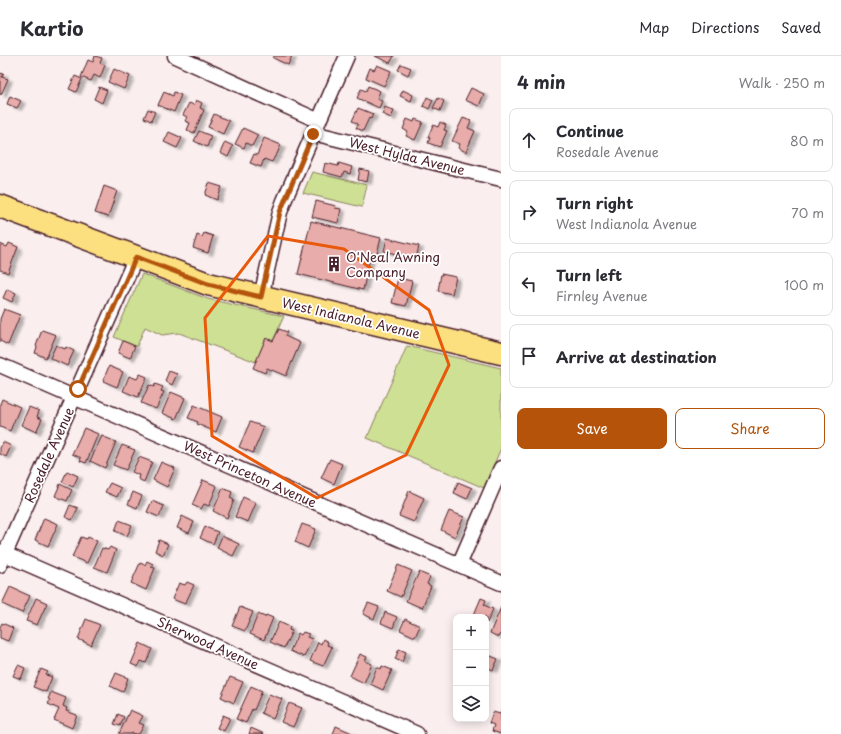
<!DOCTYPE html>
<html lang="en">
<head>
<meta charset="utf-8">
<style>
	body { margin:0; font-family:"Playpen Sans",sans-serif; background:#f2f2f3; color:#2b2b33 }
	.controls { position:absolute; right:12px; bottom:12px; display:grid; overflow:hidden; border-radius:8px; box-shadow:0 2px 10px #0003 }
	.controls button { width:36px; height:36px; display:grid; place-items:center; padding:0; border:0; border-bottom:1px solid #e1e1e2; background:#fff; color:#2b2b33; font:20px sans-serif }
	.stop { position:absolute; width:12px; height:12px; margin:-9px; border:3px solid #b45309; border-radius:50%; background:#fff }
	.stop.end { background:#b45309; border-color:#fff; box-shadow:0 1px 4px #0008 }
	.list { margin:0; padding:0; list-style:none }
	h2 { display:flex; justify-content:space-between; align-items:center; height:52px; margin:0; padding:0 16px; font-size:17px }
	h2 small { font-size:13px; font-weight:400; color:#7c7c81 }
	.list li { display:grid; grid-template-columns:26px 1fr auto; gap:12px; align-items:center; box-sizing:border-box; height:64px; margin:0 8px 8px; padding:0 8px; border:1px solid #e1e1e2; border-radius:8px }
	.list b { display:block; font-size:15px; white-space:nowrap }
	.list p { margin:0; font-size:13px; white-space:nowrap; color:#7c7c81 }
	.list em { font-size:13px; font-style:normal; color:#7c7c81 }
	.actions { display:flex; gap:8px; padding:12px 16px }
	.actions a { flex:1; padding:9px 0; border:1px solid #b45309; border-radius:8px; text-align:center; font-size:14px; color:#b45309 }
	.actions .main { background:#b45309; color:#fff }
	.icon { flex:none; width:22px; height:22px; fill:none; stroke:currentColor; stroke-width:2; stroke-linecap:round; stroke-linejoin:round }
	.map { position:relative; flex:none; width:501px; height:678px; overflow:hidden }
	header { display:flex; align-items:center; gap:24px; box-sizing:border-box; height:56px; padding:0 20px; background:#fff; border-bottom:1px solid #e1e1e2 }
	header strong { font-size:19px }
	nav { display:flex; gap:22px; margin-inline-start:auto; font-size:14px }
	main { display:flex }
	aside { flex:1; background:#fff }
	.map>svg:first-child { display:block }
</style>
</head>
<body>
<header>
<strong>Kartio</strong>
<nav><a>Map</a><a>Directions</a><a>Saved</a></nav>
</header>
<main>
<div class="map">
<svg width="501" height="678" viewBox="0 0 501 678">
	<defs>
		<filter id="shadow"><feDropShadow dx="4.5" dy="2.5" stdDeviation="1" flood-color="#0004"/></filter>
	</defs>
	<rect width="100%" height="100%" fill="#faefee"/>
	<filter id="ink" filterUnits="userSpaceOnUse"><feTurbulence type="fractalNoise" baseFrequency=".025" numOctaves="2"/><feDisplacementMap in="SourceGraphic" scale="8" xChannelSelector="R" yChannelSelector="G"/><feConvolveMatrix kernelMatrix="1 2 1 2 8 2 1 2 1" color-interpolation-filters="sRGB"/></filter>
	<g filter="url(#ink)">
		<path fill="#cde094" stroke="#8c8060" d="M312 116 367 129 362 151 303 137Z
			M142 218 208 243 284 260 273 285 266 282 256 306 179 277 162 279 145 271 137 290H135L114 281Z
			M407 290 501 312V392L484 432 367 382Z"/>
		<path fill="#e8adaa" stroke="#4a1f2b" filter="url(#shadow)" d="M95 0 102 2 100 7 105 9 100 22 94 19 91 25 81 21 88 4 93 6Z
			M274 0H292L288 9 273 2Z
			M375 0H394L390 7Z
			M401 8 411 12 408 19 398 14Z
			M377 9 391 15 384 30 366 22 370 12 374 14Z
			M114 13 130 20 124 33 108 26Z
			M0 17 4 18 2 21 8 23 1 39 0 38Z
			M75 20 82 23 76 36 69 33Z
			M368 30 380 35 377 43 382 45 379 52 357 42 361 33 366 35Z
			M99 31 107 34 102 47 94 43Z
			M471 32 484 38 479 50 465 44Z
			M403 34 413 39 411 45 400 40Z
			M164 36 173 40 174 36 181 39 174 56 158 49Z
			M10 40 21 45 17 52 7 48Z
			M427 41 433 44 429 53 423 50Z
			M438 42 444 45 440 55 433 52Z
			M196 44 202 47 200 52 204 54 194 77 187 74 190 67 185 65 187 61 183 59 189 47 194 49Z
			M385 51 394 55 391 62 382 58Z
			M358 52 373 58 371 63 369 62 363 75 356 72 358 68 352 65Z
			M148 53 155 56 151 65 144 62Z
			M214 58 229 65 223 78 208 71Z
			M463 62 471 65 468 72 475 75 466 96 458 92 460 88 452 85Z
			M407 63 414 66 415 63 423 66 415 84 406 80 408 76 403 73Z
			M440 66 446 69 444 74 447 75 440 91 428 87 430 82 428 81 433 69 438 71Z
			M243 72 258 79 252 90 246 87 244 92 235 88Z
			M199 75 211 80 207 91 194 85Z
			M169 76 182 82 177 92 164 86Z
			M264 82 281 89 276 100H275L272 106 264 103 261 111 250 107 254 98 257 99Z
			M225 86 233 90 228 101 220 97Z
			M325 107 338 110 339 107 352 111 350 118 344 116 342 121 323 116Z
			M360 113 369 115 367 126 358 124Z
			M209 127 222 131 217 144 205 139Z
			M104 130 117 135 108 161 95 157Z
			M316 145 336 150 335 152 341 153 338 167 312 161Z
			M311 165 381 182 377 198 371 197 363 234 298 218Z
			M204 177 213 180 208 197 193 192 197 179 202 181Z
			M387 182 419 190 416 203 384 195Z
			M9 187 18 191 8 217 0 214V188L7 191Z
			M441 218 456 221 452 238 438 235Z
			M398 222 412 225 406 250 392 247Z
			M7 233 16 237 12 246 3 242Z
			M4 253 20 259 8 289 0 285V263Z
			M279 273 287 276 285 280 300 287 286 320 267 312 265 317 253 312 266 282 273 285Z
			M42 274 56 279 46 302 35 297 37 291 36 290Z
			M123 285 135 290 130 302 118 297Z
			M56 289 65 293 66 291 74 295 67 310 50 302Z
			M109 310 123 316 117 331 103 325Z
			M169 315 177 318 172 329 165 325Z
			M140 318 147 321 138 341 123 335 129 320 137 323Z
			M155 328 163 331 161 335 164 336 156 353 141 347 149 329 154 331Z
			M171 336 185 342 176 363 162 357Z
			M2 343 20 351 10 375 0 371V348Z
			M194 349 222 361 216 376 197 368 198 366 188 362Z
			M29 351 39 355 37 361 42 363 36 376 21 369Z
			M250 366 264 371 253 397 239 391Z
			M84 372 98 378 86 407 80 405 81 402 72 398Z
			M102 380 116 386 105 412 90 405Z
			M3 386 11 390 6 401 0 398V392Z
			M122 389 135 394 126 414 113 409Z
			M139 401 152 406 144 426 138 423 139 419 132 416Z
			M330 403 342 408 334 428 321 422Z
			M161 406 175 412 167 431 153 424Z
			M67 415 78 420 73 431 62 426Z
			M203 424 217 430 209 450 204 448 201 453 192 449Z
			M458 426 472 432 467 443 454 437Z
			M110 427 121 432 117 441 105 436Z
			M60 428 72 434 67 445 55 440Z
			M223 432 232 436 230 442 234 444 227 462 213 455Z
			M409 435 424 442 414 466 399 460Z
			M133 436 142 440 137 452 128 448Z
			M243 441 256 447 248 466 235 461Z
			M152 445 164 450 159 461 147 456Z
			M70 449 78 452 72 464 65 461Z
			M449 455 464 461 455 481 441 474Z
			M182 460 194 466 189 477 177 472Z
			M44 462 58 468 48 490 35 484Z
			M119 464 132 469 127 480 115 475Z
			M302 468 316 473 308 492 295 486Z
			M205 471 218 476 213 488 200 482Z
			M222 480 239 488 233 500 217 492Z
			M81 481 87 483 88 481 97 485 87 507 72 501Z
			M159 484 168 488 163 499 155 495Z
			M110 491 116 494 107 516 94 511 102 492 108 494Z
			M147 505 153 508 151 511 155 512 146 534 131 527 140 507 145 509Z
			M398 509 412 515 401 541 387 535Z
			M419 516 430 521 427 528 431 530 422 552 406 545Z
			M187 526 194 529 185 548 172 543 179 527 185 529Z
			M10 531 30 540 22 557 2 548Z
			M36 542 47 547 37 569 26 565Z
			M481 542 486 544 484 549 493 553 487 567 486 566V561H473Z
			M368 547 379 551 374 563 363 558Z
			M240 551 253 556 245 575 232 570Z
			M501 551V579L500 578 498 581 490 577Z
			M385 556 397 561 393 572 381 567Z
			M258 558 265 561 266 559 273 562 264 584 250 578Z
			M86 563 100 569 91 589 78 583Z
			M405 563 420 570 415 581 400 574Z
			M279 566 290 571 289 574 292 575 284 592 270 586Z
			M2 567 13 572 8 585 0 582V571Z
			M303 576 309 578 307 581 312 583 304 601 290 595 298 577 301 579Z
			M323 583 328 586 327 589 332 591 323 610 310 605 318 586 321 588Z
			M140 587 152 593 146 607 141 605 138 611 131 608Z
			M399 593 406 596 402 606 395 603Z
			M360 598 367 601 365 605 372 608 364 627 350 620Z
			M486 598 498 603 493 614 486 611Z
			M18 609 25 612 21 623 13 620Z
			M382 610 392 614 383 634 370 628 377 611 381 613Z
			M41 613 48 616 46 619 52 621 46 636 33 631Z
			M116 617 128 622 123 636 110 630Z
			M230 621 243 626 234 647 221 641Z
			M251 630 262 635 254 654 252 653 246 667 236 663Z
			M51 636 66 642 63 650 67 652 66 655 77 659 72 672 54 664 59 653 48 648 50 644 48 643Z
			M269 638 282 643 273 663 261 657Z
			M289 647 302 652 293 671 281 666Z
			M130 654 143 660 139 667 144 669 139 678H135L132 677V678H119Z
			M493 656 500 658 501 656V678L492 675 494 669 489 667Z
			M118 658 124 661 120 670 114 668Z
			M223 659 230 662 224 675 217 672Z
			M336 670 352 677 351 678H333Z
			M251 672 264 678H249Z"/>
		<g fill="none" stroke-linecap="round" stroke-linejoin="round">
			<g stroke="#4a1f2b" stroke-width="17">
				<path id="minor" d="M175 0 319 65
					M313 77 501 123
					M261 241 280 156 284 145 347 0
					M0 309 501 527
					M0 496 417 678
					M0 509 136 201
					M459 509 501 412"/>
			</g>
			<g stroke="#4a1f2b" stroke-width="25">
				<path id="primary" d="M0 150 208 228 501 297"/>
			</g>
			<use href="#minor" stroke="#fff" stroke-width="14"/>
			<use href="#primary" stroke="#fce080" stroke-width="22"/>
		</g>
	</g>
	<g fill="none" stroke-linecap="round" stroke-linejoin="round" filter="url(#ink)">
		<path stroke="#b45309" stroke-width="5" d="M78 333 136 201 208 228 261 241 280 156 313 78"/>
	</g>
	<path fill="none" stroke="#e8590c" stroke-width="3" stroke-linejoin="round" d="M268 180 344 193 429 254 449 309 406 399 317 442 212 380 205 262Z"/>
	<defs>
		<g id="building-bare" transform="scale(1.2)"><path d="M-4-6H4V6H1V3H-1V6H-4ZM-2.5-4.3h1.7v1.8h-1.7ZM.8-4.3h1.7v1.8H.8ZM-2.5-1h1.7V.8h-1.7ZM.8-1h1.7V.8H.8Z" fill="#4a1f2b" stroke="#fff" stroke-width="2.5" paint-order="stroke"/></g>
	</defs>
	<g fill-rule="evenodd">
		<use href="#building-bare" x="334" y="208"/>
	</g>
	<g text-anchor="middle" stroke-width="3.5" stroke-linejoin="round" paint-order="stroke">
		<g font-size="13" fill="#4a1f2b" stroke="#fff">
			<text transform="translate(407 100) rotate(14)" y="5">West Hylda Avenue</text>
			<text transform="translate(351 262) rotate(13)" y="5">West Indianola Avenue</text>
			<text transform="translate(49 399) rotate(-66)" y="5">Rosedale Avenue</text>
			<text transform="translate(250 418) rotate(24)" y="5">West Princeton Avenue</text>
			<text transform="translate(208 587) rotate(24)" y="5">Sherwood Avenue</text>
		</g>
		<g font-size="13" fill="#4a1f2b" stroke="#fff" text-anchor="start">
			<text x="346" y="206">O'Neal Awning<tspan x="346" dy="15">Company</tspan></text>
		</g>
	</g>
</svg>
<div class="controls">
<button>+</button>
<button>−</button>
<button><svg class="icon" aria-label="layers" viewBox="0 0 24 24"><path d="M12 4l9 5-9 5-9-5zM3 14l9 5 9-5"/></svg></button>
</div>
<div class="stop" style="left:78px;top:333px"></div>
<div class="stop end" style="left:313px;top:78px"></div>
</div>
<aside>
<h2>4 min<small>Walk · 250 m</small></h2>
<ul class="list">
<li><svg class="icon" aria-label="ahead" viewBox="0 0 24 24"><path d="M12 20V5M6 11l6-6 6 6"/></svg><div><b>Continue</b><p>Rosedale Avenue</p></div><em>80 m</em></li>
<li><svg class="icon" aria-label="right" viewBox="0 0 24 24"><path d="M7 20v-9h11M14 6l5 5-5 5"/></svg><div><b>Turn right</b><p>West Indianola Avenue</p></div><em>70 m</em></li>
<li><svg class="icon" aria-label="left" viewBox="0 0 24 24"><path d="M17 20v-9H6M10 6l-5 5 5 5"/></svg><div><b>Turn left</b><p>Firnley Avenue</p></div><em>100 m</em></li>
<li><svg class="icon" aria-label="arrive" viewBox="0 0 24 24"><path d="M6 21V4h12l-3 4 3 4H6"/></svg><div><b>Arrive at destination</b></div></li>
</ul>
<div class="actions"><a class="main">Save</a><a>Share</a></div>
</aside>
</main>
</body>
</html>
